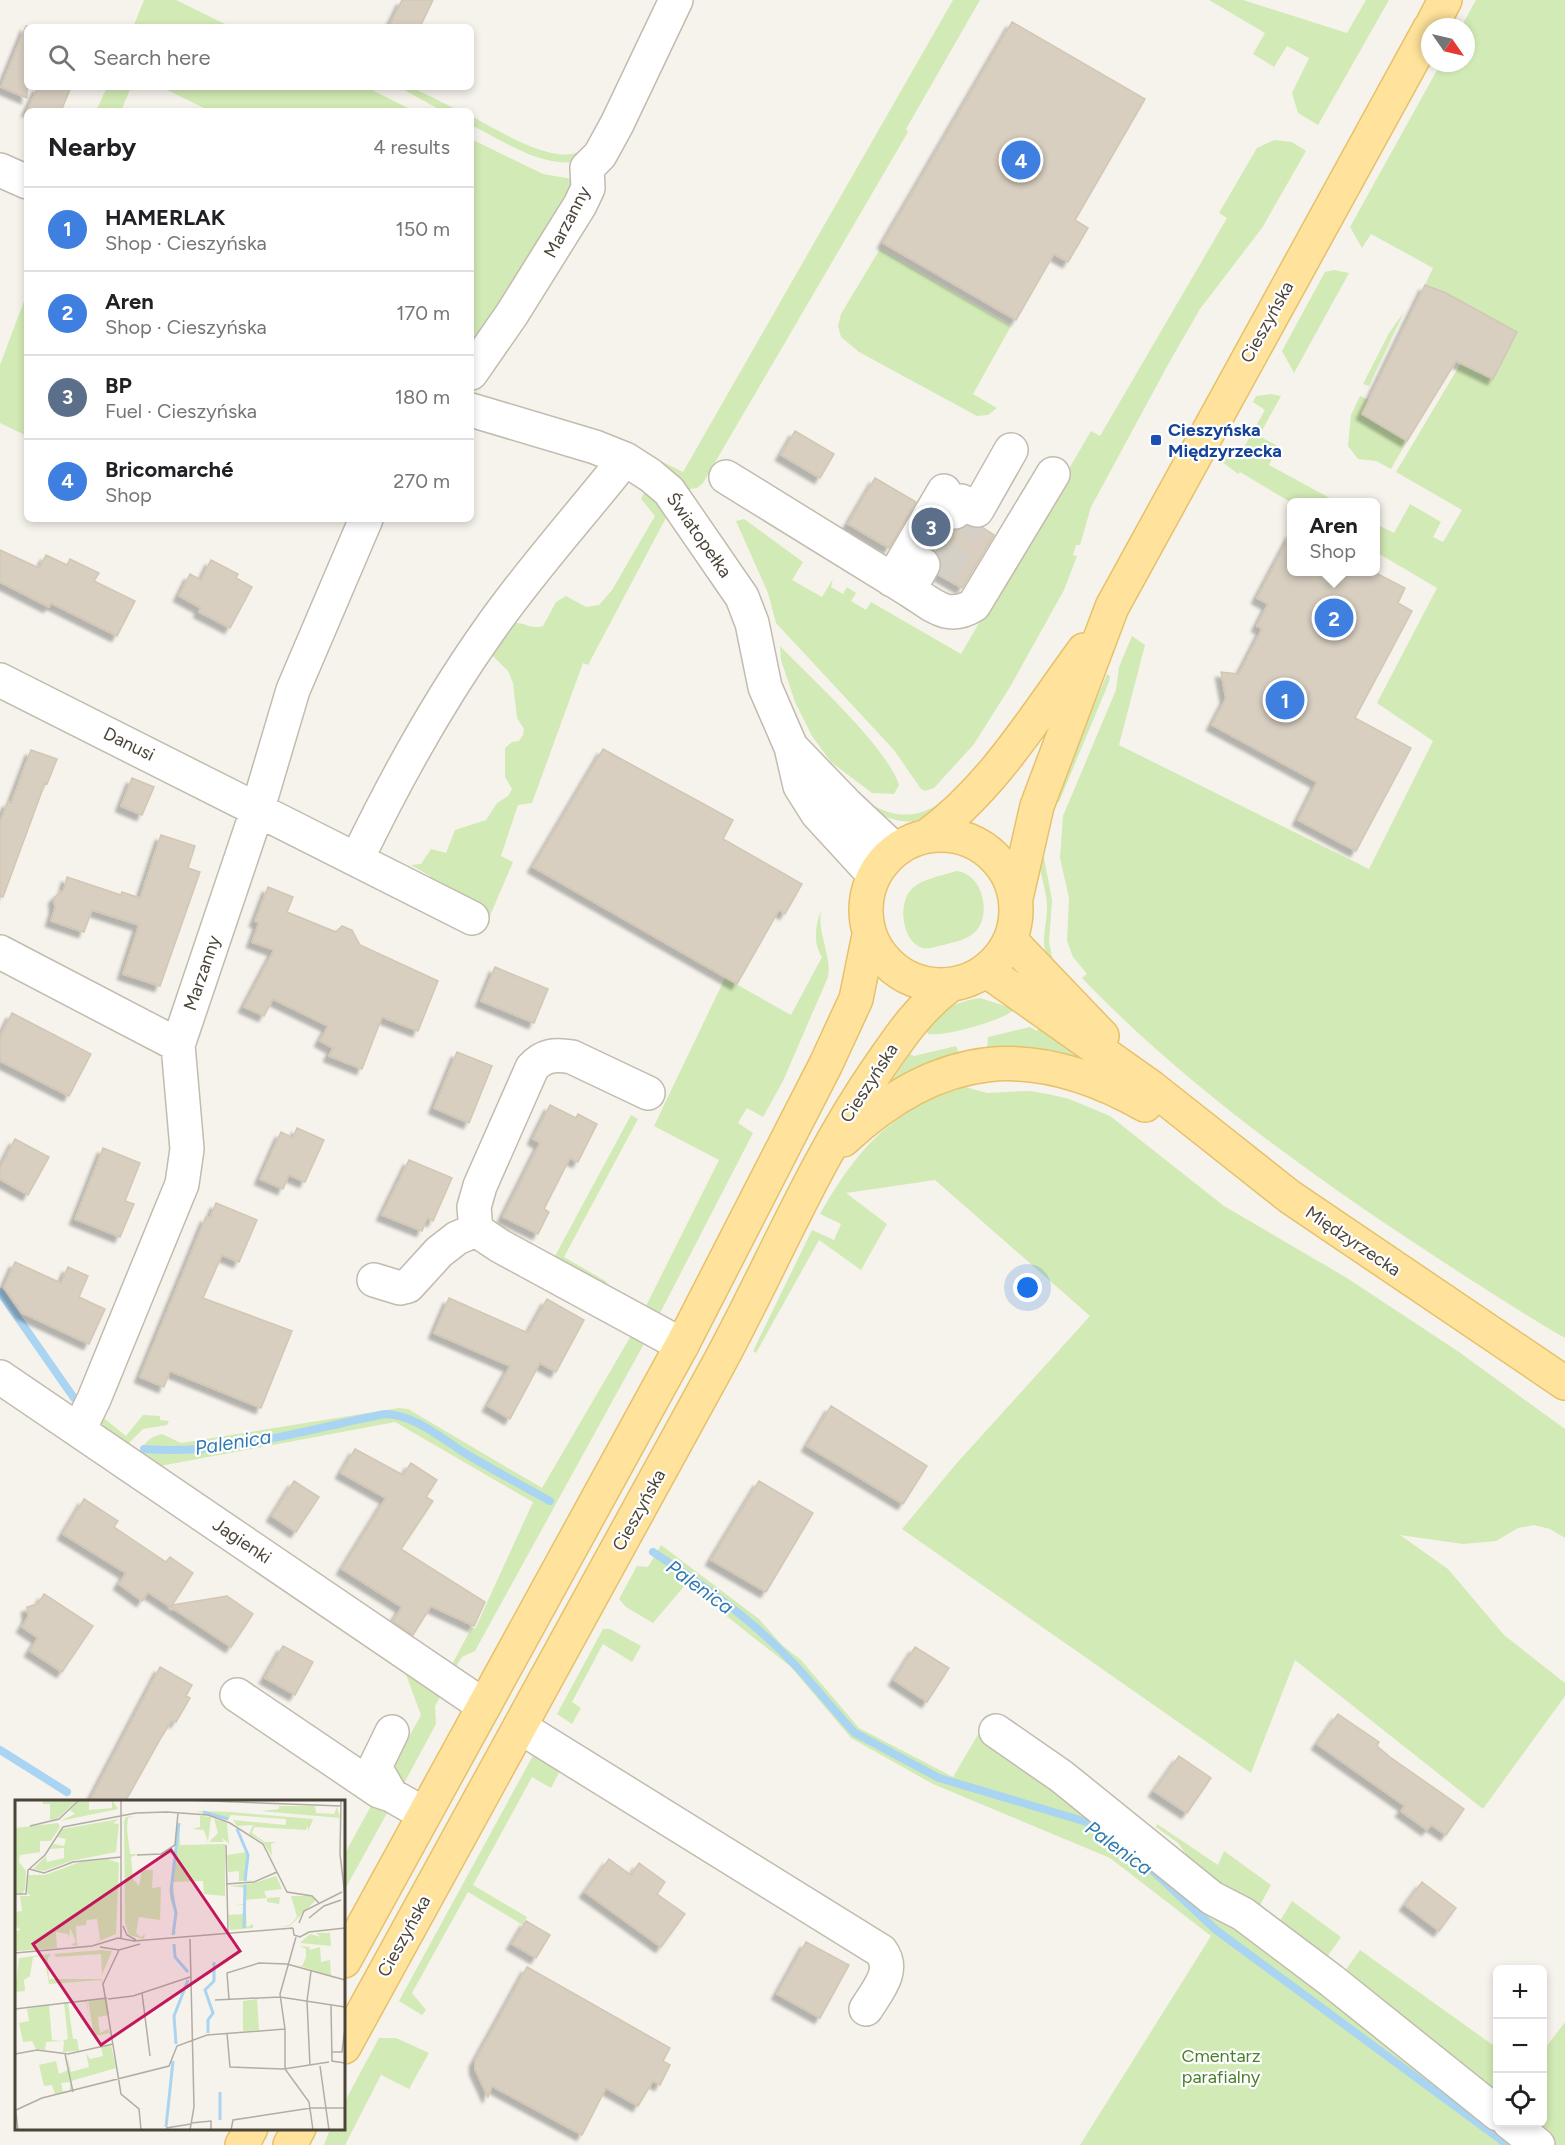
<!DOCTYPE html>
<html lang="en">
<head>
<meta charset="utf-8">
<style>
	body { margin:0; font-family:Figtree,sans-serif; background:#f2f2f2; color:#202124 }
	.controls { position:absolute; right:18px; bottom:18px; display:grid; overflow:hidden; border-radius:9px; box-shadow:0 3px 9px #0003 }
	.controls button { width:54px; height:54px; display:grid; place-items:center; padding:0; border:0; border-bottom:2px solid #e0e0e0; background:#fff; color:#202124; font:30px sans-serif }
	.compass { position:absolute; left:1421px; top:18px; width:54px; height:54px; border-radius:50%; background:#fff; box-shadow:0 3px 9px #0003; rotate:124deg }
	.you { position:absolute; left:1028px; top:1288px; width:21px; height:21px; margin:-15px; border:4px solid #fff; border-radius:50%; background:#1a73e8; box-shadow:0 0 0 9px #1a73e833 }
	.badge { display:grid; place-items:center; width:39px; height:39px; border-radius:50%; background:#2563eb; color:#fff; font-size:20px; font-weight:700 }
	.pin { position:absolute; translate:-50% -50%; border:3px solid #fff; box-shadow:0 2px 6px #0006 }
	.popup { position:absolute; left:1287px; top:498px; width:93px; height:78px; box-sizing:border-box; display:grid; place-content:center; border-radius:9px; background:#fff; filter:drop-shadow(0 2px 4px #0005); font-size:20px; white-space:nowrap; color:#757577 }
	.popup b { font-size:22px; color:#202124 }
	.popup::after { content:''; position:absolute; left:50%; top:100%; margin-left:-12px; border:12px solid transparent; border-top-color:#fff }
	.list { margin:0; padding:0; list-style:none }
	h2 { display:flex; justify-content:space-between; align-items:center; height:78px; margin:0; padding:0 24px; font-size:26px }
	h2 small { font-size:20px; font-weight:400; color:#757577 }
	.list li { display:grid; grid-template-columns:39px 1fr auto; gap:18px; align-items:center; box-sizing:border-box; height:84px; padding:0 24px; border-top:2px solid #e0e0e0 }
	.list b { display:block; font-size:22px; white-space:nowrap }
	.list p { margin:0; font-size:20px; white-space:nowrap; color:#757577 }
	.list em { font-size:20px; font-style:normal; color:#757577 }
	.icon { flex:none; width:33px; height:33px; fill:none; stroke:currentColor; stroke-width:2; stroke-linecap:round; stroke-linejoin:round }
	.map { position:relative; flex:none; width:1565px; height:2145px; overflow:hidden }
	.search { position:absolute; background:#fff; box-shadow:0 3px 9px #0003; left:24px; top:24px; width:450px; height:66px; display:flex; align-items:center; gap:15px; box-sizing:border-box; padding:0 21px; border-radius:9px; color:#757577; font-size:22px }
	.panel { position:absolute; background:#fff; box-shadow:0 3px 9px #0003; left:24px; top:108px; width:450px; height:414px; border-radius:9px }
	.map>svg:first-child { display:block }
</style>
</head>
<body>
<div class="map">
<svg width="1565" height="2145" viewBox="0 0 1565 2145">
	<defs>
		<filter id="shadow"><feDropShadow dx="-5.5" dy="5.5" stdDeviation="1.5" flood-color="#0004"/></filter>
	</defs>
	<rect width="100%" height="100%" fill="#f6f3ec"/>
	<path fill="#d2eab5" d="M144 0H176L231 27H133Z
		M953 0H980L906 129 908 132 703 483 697 488 684 490 473 394 602 432 683 472Z
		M1209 0H1243L1347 33 1366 0H1389L1318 125 1298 113 1292 93 1309 58 1287 46 1274 67 1253 54 1265 33Z
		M1476 0H1565V1338C1510 1306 1457 1271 1404 1236 1290 1160 1177 1077 1082 978L1087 974 1073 957 1067 941 1069 898 1060 858 1063 816 1116 690 1119 667 1132 636 1145 645 1119 745 1369 869 1433 741 1377 703 1437 588 1376 552V524L1394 533 1410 504 1441 522 1433 537 1443 542 1462 510 1396 472 1461 363 1493 379 1517 332 1446 293 1425 285 1433 268 1371 234 1362 248 1350 227 1441 63H1466V27H1461Z
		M107 87H131L121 111H96Z
		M161 87H366L414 111H210Z
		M399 87H411L460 111H442Z
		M471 116C496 129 554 166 580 151 592 144 602 132 611 122L574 162C538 166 502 140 471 125Z
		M471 139 543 174 578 180 471 361Z
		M1274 140 1292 142 1306 151 1262 228 1200 309 1170 361 1091 507 1080 545H1076L1073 555 1077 556 1064 590 1010 687 974 744 934 788 925 791 921 789 894 750 776 623 768 593 736 521 744 519 747 521 803 562 792 580 822 597 833 579 831 587 843 594 847 587 856 593 851 601 866 610 871 602 961 654 1091 431 1100 436 1227 218 1219 213 1257 148Z
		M880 249 1011 326 973 394 997 408 988 415 977 416 859 352 841 337 838 326 841 314Z
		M1334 270 1349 273 1294 373 1282 351 1325 272Z
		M27 293V436L0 423V365Z
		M1404 312 1369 386 1363 384 1389 333Z
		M1271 394 1281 396 1259 436 1278 446 1269 465 1337 502 1292 503 1240 472 1238 474 1221 461 1227 450 1239 456 1265 410 1253 402 1256 396Z
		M1360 396 1369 400 1363 414 1407 441 1391 469 1376 461 1358 459 1348 446 1351 415Z
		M645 491 669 512 588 665 583 663 532 803 518 805 501 856 513 862 489 918 429 889 430 876 411 865 421 864 431 849 446 853 455 830 486 820 497 803 508 796 512 789 505 777V748L512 742 519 741 523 735 524 729 517 718 513 683 508 671 493 656C495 647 503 624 514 623 525 622 531 630 543 626L556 602 566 596 586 607 599 605 612 590 655 516 641 499Z
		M780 646C810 677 887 747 899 785L894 794 872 793 831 762 812 736 795 702 781 660Z
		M1107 674 1110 676 1109 682 1059 802 1052 805Z
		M959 785 962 787C930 819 916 833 870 810L874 806C908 824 936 812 959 785Z
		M1042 847 1052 900 1049 942 1054 965C1036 948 1048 927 1047 905 1046 888 1039 870 1037 853Z
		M956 871C983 873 993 916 974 933 965 941 946 944 935 947 906 957 895 909 910 891 919 879 942 876 956 871Z
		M821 911C817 934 832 955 828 977L783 1081 763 1117 747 1108 738 1123 753 1133 657 1319 643 1312 719 1160 654 1126 725 978 791 1015 822 957C813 944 815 925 821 911Z
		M980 998 1015 1009C1005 1020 944 1037 928 1034L926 1030C939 1011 957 1001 980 998Z
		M1030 1027 1037 1031 1039 1027 1087 1059 1085 1062 987 1052 988 1037Z
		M956 1046 959 1054 892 1083 891 1082 910 1054 914 1056Z
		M965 1087 987 1093 1029 1091 1048 1094 1069 1099 1110 1116 1224 1206 1347 1278 1459 1352 1565 1429V1538L1550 1529 1534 1525 1518 1528 1496 1541 1463 1544 1400 1535 1448 1569 1504 1635 1565 1683V1696L1483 1809 1295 1660 1251 1773 902 1529 956 1464 1090 1316 935 1180 846 1193 887 1224 861 1270 819 1240 756 1353 753 1351 812 1230 834 1240 841 1224 820 1214C857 1149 892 1109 965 1087Z
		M631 1115 638 1119 564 1257 607 1282 604 1290 561 1266 555 1256Z
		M632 1334 646 1340 475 1651 462 1657 454 1670 450 1668 472 1627 475 1629 533 1502 395 1422 155 1467 140 1457C143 1443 148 1438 162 1434L181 1443 399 1408 408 1409 542 1488Z
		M100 1415 126 1436 143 1415 160 1416V1420L169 1421 167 1425 143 1429 129 1443H124L99 1422Z
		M661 1545 759 1619 782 1645 801 1660 859 1728 953 1777 980 1731 1018 1756 1524 2145H1080L1211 1936 1110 1858 933 1784 851 1738 791 1667 686 1584 653 1623 626 1607 619 1599 637 1566 648 1567Z
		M603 1629H610L641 1646 632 1662 603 1644 572 1702 581 1708 572 1724 557 1714Z
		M347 1633 443 1692 435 1706 436 1724 402 1787 387 1777 421 1715 405 1672Z
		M536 1750 560 1771 551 1788 532 1777 473 1885 527 1917 523 1925 468 1892 412 1993 426 2010 422 2015 399 2001Z
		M376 1797 391 1806 344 1891V1855Z
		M1157 1824 1218 1865 1224 1851 1271 1885 1255 1914 1199 1873 1178 1843 1156 1827Z
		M1292 1901 1341 1937 1327 1957 1280 1921Z
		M1360 1950 1497 2048V2103L1345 1971Z
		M1565 2022V2145H1552L1522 2123 1542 2122 1543 2051Z
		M379 2038H396L429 2053 409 2089 381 2075 345 2145H324L330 2129 344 2128V2103Z"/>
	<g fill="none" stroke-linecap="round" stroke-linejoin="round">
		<path stroke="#a9d4f2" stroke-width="8" d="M0 1292 74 1398
			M144 1449C224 1456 307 1429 385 1414 416 1415 442 1439 468 1455 495 1471 523 1486 550 1501
			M653 1552C703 1585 753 1620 794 1664 815 1686 834 1711 855 1733L939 1778 1090 1823 1119 1843
			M0 1750 67 1792
			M1152 1870 1216 1930 1508 2145"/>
	</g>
	<path fill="#d8cfc1" stroke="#d3c7b4" stroke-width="1.5" filter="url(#shadow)" d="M402 0H433L420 27H389Z
		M1012 22 1145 99 1075 220 1088 228 1068 262 1054 254 1016 320 883 243Z
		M26 26H27V98L1 87Z
		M38 87H71L61 111H27Z
		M1425 285 1446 293 1517 332 1493 379 1456 361 1407 441 1362 414Z
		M795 431 834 454 820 478 781 455Z
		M875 478 916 502 889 548 848 524Z
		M967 526 982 527 994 535 962 588 939 575 942 564 939 555 932 549 945 527 956 531Z
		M1292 532V572H1374L1405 588 1398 603 1412 611 1355 718 1411 748 1356 851 1298 820 1317 782 1212 725 1226 698 1221 672 1239 674 1257 639 1262 629 1257 626 1268 604 1257 598Z
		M0 550 39 568 46 555 67 565 70 559 99 573 94 581 135 601 117 636 51 603 49 607 0 582Z
		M211 560 238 574 236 578 252 587 230 628 199 612 201 608 179 596 190 574 201 580Z
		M603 749 733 820 723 839 802 884 785 914 779 910 737 984 533 867Z
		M31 750 57 759 47 784 45 783 3 897 0 896V822L8 802 11 803Z
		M132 778 154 787 142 815 121 806Z
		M161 835 195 846 188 868 200 872 160 986 123 974 139 925 92 910 84 932 51 921 55 908 54 898 64 889 67 877 121 895 122 892 140 898Z
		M268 887 293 897 287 912 336 932 342 926 352 930 360 945 438 981 418 1031 382 1017 362 1069 329 1056 333 1048 320 1041 328 1026 273 999 264 1016 244 1007 274 950 252 942 259 923 255 921Z
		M495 967 548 989 534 1023 481 1001Z
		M12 1013 91 1054 69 1096 0 1061V1037Z
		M457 1052 492 1066 469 1123 434 1108Z
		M550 1105 576 1118 578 1114 597 1124 578 1162 570 1158 544 1209 549 1212 538 1234 503 1217 540 1143 533 1139Z
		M297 1128 324 1140 305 1182 289 1175 283 1189 260 1179 281 1132 293 1138Z
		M15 1139 49 1157 28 1195 0 1179V1168Z
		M103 1148 140 1163 125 1201 134 1204 120 1237 75 1219Z
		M409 1160 452 1178 433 1221 427 1218 422 1231 382 1215Z
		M216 1203 257 1220 239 1262 222 1255 203 1298 292 1331 261 1408 170 1371 164 1387 140 1377 206 1217 210 1218Z
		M15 1262 61 1283 68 1267 88 1276 79 1297 105 1309 89 1344 22 1313 4 1287Z
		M449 1298 528 1333 547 1299 584 1320 556 1372 540 1363 510 1419 488 1406 510 1366 434 1333Z
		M831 1406 927 1466 903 1504 807 1446Z
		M355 1449 403 1475 411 1463 437 1480 426 1497 433 1501 401 1549 485 1602 474 1626 431 1606 413 1635 393 1621 402 1607 342 1569 386 1498 341 1473Z
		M294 1481 319 1497 296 1532 272 1516Z
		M759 1481 813 1513 766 1592 711 1560Z
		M84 1499 118 1521 114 1527 166 1562 170 1557 193 1573 172 1605 227 1596 253 1614 231 1647 148 1592 142 1601 119 1584 126 1573 63 1534Z
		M44 1594 93 1626 62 1672 30 1651 38 1638 22 1627 28 1617 27 1607 38 1604Z
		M283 1646 313 1662 295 1695 265 1678Z
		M915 1647 949 1668 927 1702 894 1680Z
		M160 1667 192 1685 186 1696 190 1698 176 1722 172 1720 162 1736 125 1802H89Z
		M1338 1714 1379 1742 1377 1746 1390 1757 1464 1809 1446 1835 1431 1825 1427 1830 1401 1811 1405 1806 1317 1744Z
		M1179 1756 1211 1778 1187 1813 1154 1791Z
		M609 1859 631 1875 639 1863 665 1882 657 1894 685 1914 661 1947 585 1892Z
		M1422 1882 1456 1908 1439 1931 1405 1905Z
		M526 1921 550 1935 536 1958 512 1944Z
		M806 1942 849 1965 820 2018 777 1994Z
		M527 1967 670 2048 663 2061 670 2065 660 2085 653 2081 638 2106 606 2088 582 2135 492 2086 488 2097 475 2069V2061Z"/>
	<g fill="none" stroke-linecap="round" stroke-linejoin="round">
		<path stroke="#d4d0c8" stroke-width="33" stroke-dasharray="33 16" stroke-linecap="butt" d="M938 574 970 520"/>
		<g stroke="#c2bbae" stroke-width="36">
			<path id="minor" d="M0 170 27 182
				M471 373 512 314 580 205 588 188 587 168 600 155 617 124 676 0
				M471 410 595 447 625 459 650 475 669 491 742 597 752 623 765 687 791 747 800 786 817 813 874 875
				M726 477 909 590 923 565
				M955 512 961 501 977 510 1011 450
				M892 580 944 491
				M909 590C932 604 947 622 974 605L1053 474
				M0 680 472 918
				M792 748 847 805 895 850
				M357 859C395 780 438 702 489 630 530 571 580 516 625 459
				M0 952 178 1045
				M648 1093 572 1057C555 1054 543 1055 532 1068L480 1186 474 1207 476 1230 500 1246 682 1345
				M374 1280 400 1288 408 1286 439 1252 457 1238 476 1230
				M0 1377 484 1706
				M79 1430 94 1399 182 1184 187 1149 178 1045 258 808 293 690 366 519
				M237 1695 379 1791 391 1795 424 1814
				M520 1727 881 1951C896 1971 877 1991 866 2009
				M996 1731 1061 1776 1212 1898 1243 1914 1332 1981 1498 2114
				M391 1795 375 1767 392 1732
				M1509 2122 1538 2145"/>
		</g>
		<g stroke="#e6c16a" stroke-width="36">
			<path id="major" d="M1431 27 1445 0
				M866 910a75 75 0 1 1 150 0a75 75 0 1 1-150 0Z
				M927 836C993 788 1036 715 1084 650
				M1016 898 1037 806 1112 607 1430 28
				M1011 941 1102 1036
				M987 971 1151 1087 1290 1197 1565 1383
				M843 1140C939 1050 1031 1041 1145 1105
				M344 1961 682 1345 826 1064 856 999 869 935
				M344 2047C467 1819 594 1595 717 1367 771 1268 813 1163 877 1070 899 1038 918 1009 949 986
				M242 2145 251 2128
				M290 2145 299 2128"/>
		</g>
		<use href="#minor" stroke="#fff" stroke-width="33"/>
		<use href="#major" stroke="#ffe39c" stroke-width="33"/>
	</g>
	<rect fill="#1a4fb4" stroke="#fff" stroke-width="2" x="1150" y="434" width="12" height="12" rx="3"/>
	<g text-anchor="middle" stroke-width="4.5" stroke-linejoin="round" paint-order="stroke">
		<g font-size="18" fill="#4b4439" stroke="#fff">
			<text transform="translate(567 222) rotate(-62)" y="6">Marzanny</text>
			<text transform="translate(1267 322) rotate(-61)" y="6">Cieszyńska</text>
			<text transform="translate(699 535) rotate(55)" y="6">Światopełka</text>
			<text transform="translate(129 744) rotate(26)" y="6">Danusi</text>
			<text transform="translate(202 973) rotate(-71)" y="6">Marzanny</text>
			<text transform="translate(869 1083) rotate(-57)" y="6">Cieszyńska</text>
			<text transform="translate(1353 1241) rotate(34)" y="6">Międzyrzecka</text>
			<text transform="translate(639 1510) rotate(-61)" y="6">Cieszyńska</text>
			<text transform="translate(242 1541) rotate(34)" y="6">Jagienki</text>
			<text transform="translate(404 1936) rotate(-61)" y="6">Cieszyńska</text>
		</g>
		<g font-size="18" font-weight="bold" fill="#164399" stroke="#fff" text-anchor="start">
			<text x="1168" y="436">Cieszyńska<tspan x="1168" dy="21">Międzyrzecka</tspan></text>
		</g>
		<g font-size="18" fill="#4a7f2a" stroke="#fff">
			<text x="1221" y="2062">Cmentarz<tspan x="1221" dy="21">parafialny</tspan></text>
		</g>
		<g font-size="20" font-style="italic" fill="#2e7ab2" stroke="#fff">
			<text transform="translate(233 1442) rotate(-9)" y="7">Palenica</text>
			<text transform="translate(700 1587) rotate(36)" y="7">Palenica</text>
			<text transform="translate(1119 1848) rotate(36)" y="7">Palenica</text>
		</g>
	</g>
	<g transform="translate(15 1800)">
		<rect width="330" height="330" fill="#f6f3ec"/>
		<path d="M28 0H62L43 18 35 20V4H28ZM65 0H74V10L97 8V0L103 9 45 21 60 14 55 10ZM264 6H300L301 13 319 14 322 7 325 18 246 11 264 9ZM181 11 216 12 298 19 293 32V26L291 30 239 27 237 33 250 42H261L256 44 257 56 248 42 234 34 238 25 222 26 218 20 271 25V19L216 15 213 20ZM120 16 113 18 112 29 115 54H124L116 57 118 79 124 86 127 70H138L137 88 146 87 145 120 124 117 121 133 126 137 130 134 129 139 114 135 110 123 109 21 111 17ZM185 16 196 17 193 42 189 30 177 29 185 27ZM104 19 98 23 104 24 101 52 56 61 29 71 18 69 31 56 32 62 49 58V48L35 49 39 44 49 46 51 39 42 37 48 29ZM199 19 212 23 214 44 206 37 209 42H194L203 33ZM164 20 165 45 210 44V96L189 94 188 81 158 82 161 114 159 131 162 132 159 135H157L160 114 155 98ZM43 23 45 27 36 41H25V52L5 55 4 62 11 71 10 89 7 94 0 93V28ZM232 52 231 80H240L224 81V71L213 72 212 55ZM93 59 104 63 101 134 77 144 85 140 82 119 72 120 71 125 61 126 62 146 56 145 61 142 55 128 54 139 53 134 41 132 42 148 1 151V131L6 130 0 126V112L7 111 5 96H16L12 93 13 75H30L65 62ZM261 76 267 89 249 91 252 98 265 97 264 104 252 102V98L230 100 232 127 238 124V128L215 130 213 115 230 114 229 105H221L229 104 231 88 214 86 239 83ZM276 96H295L301 100 275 126 263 127 275 125 282 117ZM301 133H315L316 146 285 143 295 134 306 137ZM285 146 295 147 294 150 305 147 306 162 315 160 316 176 282 165 287 166 291 157V149ZM86 150 97 151 87 175 86 154 41 157 39 154ZM36 154 33 158 34 179H87L88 187 86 180 34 184 29 156 18 157 15 176 9 180 10 191 0 192 4 158ZM92 199 94 215 83 217 85 233 93 229 95 233 79 236 73 200ZM242 199 244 230 228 231V201ZM71 200 72 202 74 216 71 202 53 203 58 239H62L64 251 48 252 49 241 31 242 30 250 21 249 17 241 8 242 4 223 14 221 12 209 34 205 37 240 46 241 53 239 49 203ZM96 245 101 268 56 281 52 255 56 272 74 267 71 253 75 259 88 256 86 247ZM41 261 44 274 53 270 55 282 46 283 48 292 55 291V283L57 289 55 292 40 295 37 285 29 286 24 265Z" fill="#d2eab5"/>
		<path fill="none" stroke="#a9d4f2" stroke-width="3" d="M188 12 213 19M222 29 233 55 230 81M229 128 230 85M158 135 161 113 156 91 164 23M159 144 160 157 173 172M193 233V220L198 213 190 190 199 181V162M161 244 159 216 173 180M205 292V320M151 327 158 261"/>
		<path fill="none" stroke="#b2ada4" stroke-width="1.5" d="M169 0 326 6M326 0 325 54 330 96M15 26 44 19 64 0M211 45 213 132M122 55 146 54 160 45 163 13M14 69 29 73 58 62 106 57M211 84 239 82 262 72M0 94H11L13 70 30 55 48 27 121 13 152 12 193 15 215 23 248 44 272 92 297 96 304 103M294 118 309 106 326 100M284 123 289 111 327 92M108 126 112 135 121 140M278 128 279 135 285 137 294 132 330 128M281 137 265 194 270 229V269L294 302 298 330M106 139V0M85 147 104 150 125 144M104 150 88 184 106 294 124 309 126 330M0 153 77 146 103 138 119 141 278 128M127 193 135 256M93 199 118 196 175 177M214 199 212 173 244 163 272 164 330 180M200 200 265 197 330 207M316 205 317 261 330 263M0 209 92 198M212 233 215 267 269 269 314 262M317 252H327L330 228M0 254 22 250 53 254 98 244M50 254 58 292M295 266 292 201 296 171M305 266 314 330M0 305 3 330M1 310 27 298 154 266 162 246 192 235 270 229M176 323 196 321V330M151 328 176 324M175 330 179 307 175 139M216 330 218 320 296 308H330"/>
		<path fill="#c2185b" fill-opacity="0.15" stroke="#c2185b" stroke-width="3" d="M156 50 225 151 86 245 18 144Z"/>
		<rect width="330" height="330" fill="none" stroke="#4b4439" stroke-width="3"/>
	</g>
</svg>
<div class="controls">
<button>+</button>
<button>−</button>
<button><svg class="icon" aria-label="locate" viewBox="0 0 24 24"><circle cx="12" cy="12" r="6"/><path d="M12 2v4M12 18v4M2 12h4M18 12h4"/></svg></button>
</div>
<svg class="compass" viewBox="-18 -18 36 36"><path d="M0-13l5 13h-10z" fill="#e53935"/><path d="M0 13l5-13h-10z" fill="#757577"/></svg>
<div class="you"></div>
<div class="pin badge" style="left:1285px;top:700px;background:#3f7fe0">1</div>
<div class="pin badge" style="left:1334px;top:618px;background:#3f7fe0">2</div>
<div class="popup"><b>Aren</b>Shop</div>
<div class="pin badge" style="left:931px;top:527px;background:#5c6f8a">3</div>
<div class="pin badge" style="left:1021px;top:160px;background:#3f7fe0">4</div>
<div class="search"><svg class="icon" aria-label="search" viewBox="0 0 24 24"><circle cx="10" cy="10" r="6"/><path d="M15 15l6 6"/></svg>Search here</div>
<section class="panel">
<h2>Nearby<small>4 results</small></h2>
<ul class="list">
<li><span class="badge" style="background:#3f7fe0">1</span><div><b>HAMERLAK</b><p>Shop · Cieszyńska</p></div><em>150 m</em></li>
<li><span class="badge" style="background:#3f7fe0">2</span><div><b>Aren</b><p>Shop · Cieszyńska</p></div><em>170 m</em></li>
<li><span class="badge" style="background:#5c6f8a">3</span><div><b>BP</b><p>Fuel · Cieszyńska</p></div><em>180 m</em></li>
<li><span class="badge" style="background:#3f7fe0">4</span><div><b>Bricomarché</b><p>Shop</p></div><em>270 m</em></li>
</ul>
</section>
</div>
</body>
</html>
